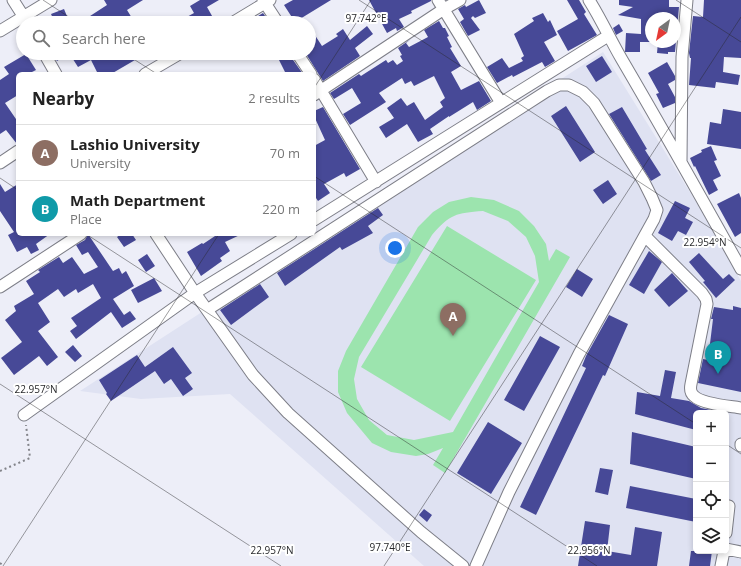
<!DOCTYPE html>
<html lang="en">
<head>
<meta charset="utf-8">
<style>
	body { margin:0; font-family:"Open Sans",sans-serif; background:#f2f2f2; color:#222 }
	.controls { position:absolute; right:12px; bottom:12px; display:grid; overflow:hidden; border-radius:6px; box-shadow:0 2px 6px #0003 }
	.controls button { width:36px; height:36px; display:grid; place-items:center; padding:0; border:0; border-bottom:1px solid #e0e0e0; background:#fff; color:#222; font:20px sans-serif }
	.compass { position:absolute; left:645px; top:12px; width:36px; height:36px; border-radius:50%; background:#fff; box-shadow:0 2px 6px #0003; rotate:213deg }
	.you { position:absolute; left:395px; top:248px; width:14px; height:14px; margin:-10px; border:3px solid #fff; border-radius:50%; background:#1a73e8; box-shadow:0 0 0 6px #1a73e833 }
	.badge { display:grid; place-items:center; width:26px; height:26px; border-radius:50%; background:#108b46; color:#fff; font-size:13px; font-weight:700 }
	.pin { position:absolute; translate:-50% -33px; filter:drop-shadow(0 1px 2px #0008) }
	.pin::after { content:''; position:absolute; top:21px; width:14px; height:12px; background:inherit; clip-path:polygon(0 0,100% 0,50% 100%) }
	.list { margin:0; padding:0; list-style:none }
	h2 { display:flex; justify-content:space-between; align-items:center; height:52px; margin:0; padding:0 16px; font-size:17px }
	h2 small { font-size:13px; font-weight:400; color:#767676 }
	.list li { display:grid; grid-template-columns:26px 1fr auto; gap:12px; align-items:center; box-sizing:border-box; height:56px; padding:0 16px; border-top:1px solid #e0e0e0 }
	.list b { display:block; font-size:15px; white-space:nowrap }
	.list p { margin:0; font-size:13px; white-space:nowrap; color:#767676 }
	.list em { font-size:13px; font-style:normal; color:#767676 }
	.icon { flex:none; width:22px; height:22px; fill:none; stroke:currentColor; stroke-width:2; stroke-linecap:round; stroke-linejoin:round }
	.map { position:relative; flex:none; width:741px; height:566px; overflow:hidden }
	.search { position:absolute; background:#fff; box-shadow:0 2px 6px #0003; left:16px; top:16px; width:300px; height:44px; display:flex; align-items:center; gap:10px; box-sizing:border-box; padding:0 14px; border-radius:22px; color:#767676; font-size:15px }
	.panel { position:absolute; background:#fff; box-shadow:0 2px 6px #0003; left:16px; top:72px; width:300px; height:164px; border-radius:6px }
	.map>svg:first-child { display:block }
</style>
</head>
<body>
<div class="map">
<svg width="741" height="566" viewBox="0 0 741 566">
	<rect width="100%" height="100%" fill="#edeef8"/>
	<path fill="#dfe2f2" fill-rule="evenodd" d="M603 52 701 210 741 281V566H424L230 394 141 399 80 391ZM696 413H726V551H696Z"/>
	<path fill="#9ce4ae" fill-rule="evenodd" d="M471 197 494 200 519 211 534 226 546 244 549 261 556 249 570 257 445 473 433 465 443 448 428 454 416 456 391 452 372 443 347 413 338 392V371L346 351 418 227 433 212 449 202ZM483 211 508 221 526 237 535 256 539 282 453 432 414 440 387 435 369 420 357 399 354 379 359 357 432 235C450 214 456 213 483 211Z
		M447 226 536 280 450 421 361 367Z"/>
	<path fill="#474997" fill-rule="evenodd" d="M104 0H143L127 10 135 23H91L87 18 107 5Z
		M200 0H219L207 7 216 23H176L194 13 190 6Z
		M293 0H331L295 22 284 5Z
		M369 0H431V1L411 11 412 13 399 19 404 27 397 31 396 28 387 33Z
		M479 0 486 13 475 18 473 16 471 18 480 30 468 36 460 22 464 19 458 9 465 5 466 7Z
		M567 0H579L586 12 584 14 597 35 568 51 557 31 578 19Z
		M619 0H669V7H679L675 52H668V54L657 53 658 42H640V52H625L626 33 641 34V19L618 15 633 7 619 5ZM651 18H675V42H651Z
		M704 0H741V58L724 57 723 72 740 75 738 85 716 82 715 88 689 85 691 58H690L689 53 693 16 703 17Z
		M64 9 69 21 64 23H55L51 14Z
		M263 13 270 23H255L253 19Z
		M543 13 548 22 550 20 557 35 544 42 555 61 545 67 542 62 513 77 512 75 497 83 487 67 502 58 509 68 523 61 521 58 524 56 514 34 534 21 532 18Z
		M439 21 443 28H445L449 36 447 37 452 47 450 48 461 66 451 72 461 90 479 81 491 101 477 110 473 102 449 117V116L430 129 433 134 418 142 407 124 386 138 379 127 394 118 387 108 401 98 407 106 414 102 425 120 443 107 440 102 445 98 434 76 414 86 411 81 405 84 402 78 379 93 386 102 350 125 343 114 361 103 352 88 334 99 330 93 359 74 361 76 364 74 386 60 388 63 393 60 397 65 403 61 400 56 402 55 398 48 411 39 406 43 409 47 428 37 424 30Z
		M619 24 623 31 616 35 613 28Z
		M309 26 322 46 338 36 336 34 343 29 350 40 367 26 373 34 355 48 360 56 323 81 306 54 309 53Z
		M52 53H69L57 61Z
		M69 53H147L111 74H98L91 60 78 67Z
		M284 53H290L291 57 303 74H286L277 56Z
		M26 54 36 70 28 74H18V95L5 103 18 122V144H17L6 130 0 134V80L9 74 4 67Z
		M602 56 612 72 596 82 586 66Z
		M667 62 675 76V80L668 84 675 97V103L663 108 656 94 659 93 648 73Z
		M566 106 595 152 580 162 551 116Z
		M323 107 360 169 346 177 344 173 324 184 330 193 318 201 314 195V146L325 140 314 116V111Z
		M622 107 647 149 645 150 661 175 651 181 609 114Z
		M723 109 741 112V149L707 144 710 122 721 124Z
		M711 146 717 160 714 161 721 176 713 180 718 190 709 195 695 166 694 167 690 158 702 152 701 150Z
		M608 180 617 194 603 204 593 190Z
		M0 184 5 192 18 184V234H50L36 244 39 250 31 254 27 247 17 252 8 235 14 232 0 211Z
		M739 193 741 198V233L735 237 717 204Z
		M675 201 690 208 685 218 693 222 686 235 678 231 672 241 658 233Z
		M378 208 383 215 368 226 373 233 342 250 340 247 285 286 277 273Z
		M88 234 113 271 119 268 122 274 126 271 134 286 113 299 124 315 130 311 136 319 122 328 111 312 76 339 70 331 77 326 71 318 101 298 93 284 78 293 76 289 64 297 58 289 38 303 50 322 38 331 58 357 47 366 39 356 14 375 1 358 22 342 5 320 16 311 14 306 34 294 26 281 40 272 38 270 59 257 63 263 72 257 84 274 98 267 88 252 82 255 76 245 85 240Z
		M121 234H132L136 240 124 247 117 237Z
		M218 234H242L225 242 230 251 220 258 222 261 201 276 187 252 202 243 203 244Z
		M649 251 662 262 644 294 629 285Z
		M699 253 723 279 729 274 735 280 716 298 703 282 705 281 689 262Z
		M147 254 155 266 146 272 138 260Z
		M577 269 593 279 582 297 566 287Z
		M672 273 688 291 669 307 654 290Z
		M154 278 162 291 138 303 131 290Z
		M260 284 269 297 231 325 220 310Z
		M733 306 741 308V392L698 383 703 359 708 360 713 319H711L714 307 733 310Z
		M609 315 628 324 605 376 603 375 536 515 520 507 586 368 582 366 586 356Z
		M540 336 560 347 524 411 504 400Z
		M73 345 82 356 75 362 65 352Z
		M173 347 192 373 185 378 193 389 183 396 171 379 164 384 155 371 111 401 106 394 107 393 99 380 137 355 145 367Z
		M665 370 676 372 671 398 689 401 701 408 726 413H696V430L635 414 637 392 660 396Z
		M488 422 522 443 491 494 457 473Z
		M632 432 696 447V479L630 464Z
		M600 468 613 470 608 495 595 492Z
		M630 486 696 499V522L626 508Z
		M424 509 432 515 427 522 419 515Z
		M585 521 610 525 607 551 631 555 635 527 662 532 657 566H578Z
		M691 551H712L710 566H689Z"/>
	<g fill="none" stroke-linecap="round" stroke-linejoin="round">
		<g stroke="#7d7e87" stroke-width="13">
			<path id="minor" d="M13 0 27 22
				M263 0 278 23
				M438 0 501 103
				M589 0C601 19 610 39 621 58 662 128 702 199 741 269
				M232 23 270 0
				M0 31 51 0
				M44 53 56 74
				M297 53 311 74
				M145 74 181 53
				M314 79 376 182
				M314 95 444 9 460 0
				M681 161 682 57 687 0
				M0 163 18 151
				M314 220 608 36
				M156 234 195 293 291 234
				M645 236 702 293 706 299 707 304 691 384C690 389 690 393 694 396 702 404 729 406 741 408
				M0 287 81 234
				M207 310 547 91 559 85H569L583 92 594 103 644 182 652 198 657 210 654 219 579 354 509 492 476 566
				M24 415 195 293 253 375 288 413 421 532 463 566
				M741 446V444
				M726 533 729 506
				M726 549 741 552
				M721 566 724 551"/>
		</g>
		<path stroke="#83848a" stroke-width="2" stroke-dasharray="2 3" stroke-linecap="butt" d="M0 471 30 458 26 425
			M0 563 4 566"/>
		<use href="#minor" stroke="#fff" stroke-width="11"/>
	</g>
	<path fill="none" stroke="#27282b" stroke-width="1" stroke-opacity="0.45" d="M43 0 78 23M359 0 741 248M676 0 741 42M124 53 157 74M314 88 371 0M314 176 696 424M0 178 18 190M86 234 597 566M0 384 281 566M726 444 741 454M3 566 219 234M384 566 741 17"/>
	<g font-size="10" text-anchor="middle" fill="#27282b" stroke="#fff" stroke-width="4" stroke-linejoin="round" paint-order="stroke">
		<text x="366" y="22">97.742°E</text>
		<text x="705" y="246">22.954°N</text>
		<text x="36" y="393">22.957°N</text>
		<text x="390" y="551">97.740°E</text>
		<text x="272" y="554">22.957°N</text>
		<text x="589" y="554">22.956°N</text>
	</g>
</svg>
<div class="controls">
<button>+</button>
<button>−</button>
<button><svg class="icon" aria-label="locate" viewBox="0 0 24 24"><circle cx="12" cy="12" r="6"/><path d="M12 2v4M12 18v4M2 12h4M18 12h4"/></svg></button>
<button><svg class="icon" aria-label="layers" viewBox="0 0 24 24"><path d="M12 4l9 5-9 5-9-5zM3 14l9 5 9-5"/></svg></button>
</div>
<svg class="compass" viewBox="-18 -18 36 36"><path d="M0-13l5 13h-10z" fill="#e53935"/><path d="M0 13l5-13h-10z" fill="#767676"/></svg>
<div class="you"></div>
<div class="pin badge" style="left:453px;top:336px;background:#8d6e63">A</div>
<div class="pin badge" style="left:718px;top:374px;background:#0f9aa8">B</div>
<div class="search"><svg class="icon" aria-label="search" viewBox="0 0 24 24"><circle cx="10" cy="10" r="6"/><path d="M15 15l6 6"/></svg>Search here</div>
<section class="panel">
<h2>Nearby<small>2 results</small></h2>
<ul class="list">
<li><span class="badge" style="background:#8d6e63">A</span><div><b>Lashio University</b><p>University</p></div><em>70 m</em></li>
<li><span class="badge" style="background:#0f9aa8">B</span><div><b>Math Department</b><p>Place</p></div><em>220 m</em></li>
</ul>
</section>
</div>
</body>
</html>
